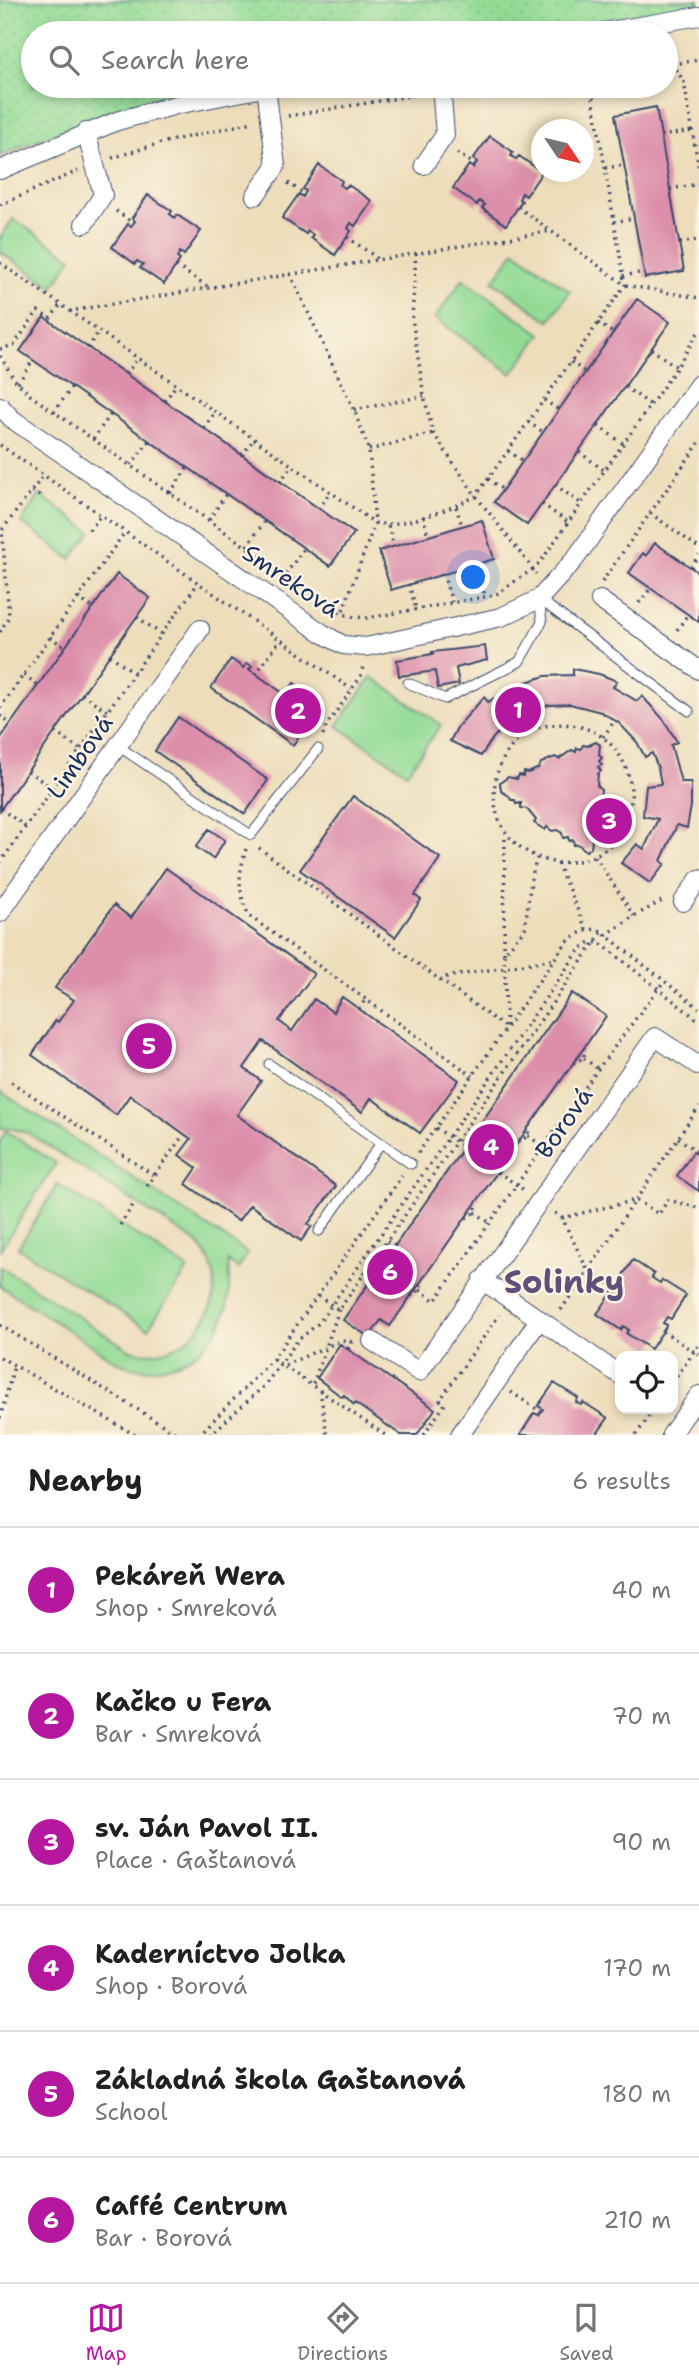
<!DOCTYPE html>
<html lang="en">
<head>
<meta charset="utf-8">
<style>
	body { margin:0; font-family:"Shantell Sans",sans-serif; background:#f6f6f6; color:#202124 }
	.controls { position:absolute; right:21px; bottom:21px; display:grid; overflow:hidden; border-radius:14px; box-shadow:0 4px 10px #0003 }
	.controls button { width:63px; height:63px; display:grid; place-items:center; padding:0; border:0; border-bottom:2px solid #e0e0e0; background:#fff; color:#202124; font:35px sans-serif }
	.compass { position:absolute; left:531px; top:119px; width:63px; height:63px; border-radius:50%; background:#fff; box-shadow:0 4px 10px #0003; rotate:125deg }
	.you { position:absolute; left:474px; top:578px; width:24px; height:24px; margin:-18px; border:5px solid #fff; border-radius:50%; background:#1a73e8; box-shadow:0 0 0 10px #1a73e833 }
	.badge { display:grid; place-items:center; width:46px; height:46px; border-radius:50%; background:#b5179e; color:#fff; font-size:23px; font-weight:700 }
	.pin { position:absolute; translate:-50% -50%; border:4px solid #fff; box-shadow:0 2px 7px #0006 }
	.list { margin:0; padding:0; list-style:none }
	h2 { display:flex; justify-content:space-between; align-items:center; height:91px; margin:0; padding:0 28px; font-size:30px }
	h2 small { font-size:23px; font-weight:400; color:#757577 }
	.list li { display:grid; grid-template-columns:46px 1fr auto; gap:21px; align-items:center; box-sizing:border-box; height:126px; padding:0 28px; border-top:2px solid #e0e0e0 }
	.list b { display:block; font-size:26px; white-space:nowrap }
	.list p { margin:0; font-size:23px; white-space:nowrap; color:#757577 }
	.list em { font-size:23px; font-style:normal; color:#757577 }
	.icon { flex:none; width:38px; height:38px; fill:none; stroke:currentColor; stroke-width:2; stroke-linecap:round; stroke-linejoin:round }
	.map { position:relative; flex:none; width:699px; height:1435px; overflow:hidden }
	.search { position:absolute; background:#fff; box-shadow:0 4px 10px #0003; left:21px; right:21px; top:21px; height:77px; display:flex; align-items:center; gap:18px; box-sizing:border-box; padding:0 24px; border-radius:38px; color:#757577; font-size:26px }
	.sheet { height:847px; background:#fff }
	nav { display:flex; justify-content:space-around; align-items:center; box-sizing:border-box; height:98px; border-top:2px solid #e0e0e0; background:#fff; font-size:19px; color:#757577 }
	nav a { display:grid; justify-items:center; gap:4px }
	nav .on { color:#b5179e }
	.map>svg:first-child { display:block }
</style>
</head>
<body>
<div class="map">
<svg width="699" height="1435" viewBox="0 0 699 1435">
	<defs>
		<pattern id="grass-dots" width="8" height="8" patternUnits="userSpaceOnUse" patternTransform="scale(1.75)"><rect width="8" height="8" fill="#93db95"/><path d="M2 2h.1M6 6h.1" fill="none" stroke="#7ebc83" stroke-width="1.8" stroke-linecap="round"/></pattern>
	</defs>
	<rect width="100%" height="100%" fill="#fcf5e5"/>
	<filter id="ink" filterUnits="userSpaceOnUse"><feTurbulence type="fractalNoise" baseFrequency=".0143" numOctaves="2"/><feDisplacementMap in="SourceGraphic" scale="14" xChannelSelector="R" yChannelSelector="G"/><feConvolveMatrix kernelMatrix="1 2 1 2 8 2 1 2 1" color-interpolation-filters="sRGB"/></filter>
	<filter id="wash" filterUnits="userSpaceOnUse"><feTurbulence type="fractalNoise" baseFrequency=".00686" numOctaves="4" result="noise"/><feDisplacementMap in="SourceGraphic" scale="28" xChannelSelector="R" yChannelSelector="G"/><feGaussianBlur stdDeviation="1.57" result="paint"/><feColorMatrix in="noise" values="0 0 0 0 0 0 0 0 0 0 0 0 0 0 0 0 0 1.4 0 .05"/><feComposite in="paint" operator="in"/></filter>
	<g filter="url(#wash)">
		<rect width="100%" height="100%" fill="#edddba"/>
		<path fill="url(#grass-dots)" stroke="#57857a" stroke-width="2" d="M0 0H699V5L527 33H33V86H209C135 98 68 127 0 156Z"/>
		<path fill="#93db95" stroke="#57857a" stroke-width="2" d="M13 219 72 258 53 287 0 252V238Z
			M515 251 570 291 549 321 493 281Z
			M463 279 541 334 512 374 435 318Z
			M40 495 91 532 71 559 21 522Z
			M372 677 441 725 407 773 337 726Z
			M0 1091 248 1253 238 1269 228 1261C231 1292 230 1322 205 1345 185 1365 154 1374 126 1366 112 1361 98 1349 85 1341 57 1323 28 1304 0 1286V1266L128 1349C191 1371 244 1289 196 1242L28 1133 10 1128 0 1129Z
			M6 1131 56 1163 0 1250V1141Z
			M58 1184 188 1269 148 1329 18 1248Z"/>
		<g id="blocks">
			<path fill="#dc8eaa" d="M656 107 684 271 645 278 615 115Z
				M490 136 513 152 511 156 516 159 519 156 542 172 526 196 522 193 519 199 522 201 506 225 482 208 485 205 479 201 477 205 453 188 469 165 473 168 477 162 473 159Z
				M319 165 342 181 340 185 345 188 348 185 372 201 355 226 351 223 348 228 351 231 335 255 311 238 313 235 308 231 306 234 282 218 299 194 303 197 306 191 303 189Z
				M148 195 172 211 170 214 175 218 177 215 201 231 184 255 180 252 177 258 180 260 164 284 140 268 143 264 137 261 135 264 112 247 128 224 131 226 135 221 132 218Z
				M637 299 670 322 527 525 494 502Z
				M44 317 354 533 330 566 20 351Z
				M482 520 494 559 391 590 379 551Z
				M655 543 699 573V622L629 573 643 553 646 556Z
				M117 574 150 598 0 810V739Z
				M485 646 487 660 456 668 459 684 438 688 435 671 399 676 397 660 433 654 432 652Z
				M231 659 244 668 247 663 252 666 249 669 286 695 294 683 322 703 293 745 211 688Z
				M573 669 599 674 617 681 613 687 637 701 642 696 664 720 677 742 671 745 681 782H691V806L687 828 677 825 661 861 665 864 650 883 621 863 637 844 644 849 658 819 643 816 646 786 661 784 658 768 652 753 645 757 637 742 619 723 601 712 570 704 549 705 530 710 511 720 493 738 481 756 450 741 458 726 484 697 488 702 514 686 545 676 573 675Z
				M178 717 268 780 245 814 155 751Z
				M596 742 600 745 599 755 602 758 599 761 602 765 598 767 601 771 598 774 597 785 601 790 599 804 595 808 594 819 596 822 593 825 596 829 592 832 595 835 592 839 591 848 586 851 578 844 574 845 573 840 569 841 568 837 563 838 562 833 557 830 552 831 547 827 545 830 534 823 536 820 527 809 521 808V803L516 804 515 800H511L509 796 501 791 500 783 508 777 517 779 519 775 523 776 524 772 528 773 539 768 541 763 555 757 559 759 572 750 576 752 577 748 581 749 583 745 587 746Z
				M353 796 440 858 415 895 421 900 395 937 300 870Z
				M209 829 225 840 213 859 196 847Z
				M166 868 314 974 279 1021 292 1031 314 999 333 1012 342 997 459 1080 420 1133 371 1098 362 1112 263 1041 244 1068 261 1081 237 1115 336 1186 308 1224 312 1226 301 1241 250 1205 238 1221 186 1184 197 1168 179 1155 191 1139 130 1095 116 1115 32 1055 56 1020 58 1022 74 1000 55 988 114 905 131 918Z
				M572 993 606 1016 390 1326 381 1320 369 1337 343 1320Z
				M699 1150V1191L677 1176 693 1152 697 1154Z
				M633 1260 654 1274 652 1278 660 1283 662 1280 686 1295 671 1319 667 1317 663 1323 667 1325 651 1349 626 1333 629 1330 623 1326 621 1330 597 1314 614 1290 617 1292 619 1289 620 1287 617 1284Z
				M340 1344 435 1409 417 1435H401L355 1403 354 1405 344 1395 342 1397 317 1378Z
				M554 1383 578 1398 576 1402 581 1405 583 1402 608 1418 596 1435H520L534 1413 539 1415 543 1409 538 1406Z"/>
		</g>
	</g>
	<g filter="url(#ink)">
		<use href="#blocks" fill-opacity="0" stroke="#3a496c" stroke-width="2"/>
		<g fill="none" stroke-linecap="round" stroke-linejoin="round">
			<g stroke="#3a496c" stroke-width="11">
				<path id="service" d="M539 599 689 711
					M408 683 445 699 519 662 542 622 539 599
					M118 746 251 835 318 749
					M269 1064 411 1164
					M319 1231 381 1143"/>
			</g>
			<g stroke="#3a496c" stroke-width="20">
				<path id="minor" d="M598 33 699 16
					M424 165 445 135 441 86
					M0 170 117 121 176 105 274 86
					M255 196 276 166 266 87
					M84 224 103 195 86 132
					M0 406 12 419 322 633 343 645 366 647 501 617 539 599 575 559 699 384
					M600 600 699 670
					M683 902 699 879
					M0 913 200 629
					M482 1280 620 1375
					M372 1341 419 1372 655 1037 699 1066
					M460 1435 539 1320
					M671 1435 699 1395"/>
			</g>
			<path stroke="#3a496c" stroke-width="3.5" stroke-dasharray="2 5" stroke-linecap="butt" d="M666 61 673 64 684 82 699 170
				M673 64 699 60
				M461 88 475 86
				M288 116 422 94
				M661 136 692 131
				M457 153 475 165
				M112 158 161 143 253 122
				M605 168 625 165
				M288 183 305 194
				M670 189 699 184
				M0 205 78 171
				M518 207 551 231
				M116 211 133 223
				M614 222 634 218
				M347 237 377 258
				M680 243 699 240
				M416 253 412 318 424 396 433 433 476 496 533 569 541 561 677 367 699 331
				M0 263 70 311 551 231 625 285 699 298
				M176 266 207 286
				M290 274 354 410 369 450 375 523 342 613
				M623 276 644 272
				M70 311 375 523C400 529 453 508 476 496L625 285 591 86
				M50 319 61 304
				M598 323 613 333
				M88 348 99 331
				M0 349 14 345 38 311 50 319
				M651 349 677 367
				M0 356 14 379 30 395 342 614 354 617 368 618 495 595 533 569 536 574
				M571 362 585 372
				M126 374 138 358
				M18 383 33 360
				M625 387 651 405
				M544 400 559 410
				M165 401 176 385
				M354 410 424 396
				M54 412 72 387
				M528 422 543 432
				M598 426 624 444
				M204 428 215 412
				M93 439 111 414
				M0 445 351 689
				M369 450 433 433
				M508 451 523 461
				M579 452 605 471
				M242 455 254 439
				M131 465 149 441
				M488 479 503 490
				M280 482 292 465
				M555 485 582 504
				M32 491 40 496
				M170 493 188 467
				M542 504 569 523
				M456 507 462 526
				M319 509 330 492
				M650 513 699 548
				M423 516 428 536
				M209 520 226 494
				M388 526 394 546
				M89 530 101 515
				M247 546 265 521
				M477 564 485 596
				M691 567 699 555
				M286 574 304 548
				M443 574 452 602
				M602 582 699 443
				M409 584 416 609
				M78 598 93 608
				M639 603 651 588
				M137 617 161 634
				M677 630 688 614
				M0 632 9 616 2 530 44 475
				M50 637 65 647
				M110 655 135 673
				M256 674 280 640
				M24 675 38 685
				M82 694 107 711
				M0 708 125 532
				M0 716 11 724
				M55 732 79 749
				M323 735 327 725 361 676 363 666
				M603 737 615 720
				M28 771 53 789
				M1 809 26 827
				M259 848 506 1028
				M246 849C238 877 237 888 249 916L473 1076
				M595 856 634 916
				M0 863 198 583
				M557 863C570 862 582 862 594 856 652 828 639 739 577 726 490 707 454 842 557 863L586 929
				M606 935 634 916 664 900
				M504 953 505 835
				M440 981 446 977 555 959
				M359 1009 365 1000
				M506 1026 504 954 525 928 531 879 537 858
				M584 1058 598 1069
				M573 1063 584 1058V1048
				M11 1082 155 1176
				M436 1128 464 1147
				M528 1136 543 1146
				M678 1138 698 1152
				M518 1142 528 1136 529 1126
				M418 1153 565 944C575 934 583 930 598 929L699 1008
				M498 1172 524 1190
				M147 1186 184 1134
				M475 1212 490 1223
				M555 1213 562 1218 587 1269 619 1289
				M466 1218 475 1212 477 1203
				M562 1218 636 1200 659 1214 668 1200 699 1208
				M120 1225 135 1202
				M387 1241 395 1246
				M420 1290 435 1301 598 1069 664 981
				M318 1296 339 1310 602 932
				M411 1296 420 1290 422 1281
				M561 1310 699 1107
				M0 1325 179 1435
				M663 1331 699 1355
				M348 1349 353 1342
				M0 1357 135 1435
				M273 1359 385 1435
				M285 1365 342 1340 352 1342
				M673 1382 699 1344
				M313 1384 339 1310
				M320 1390 327 1435
				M511 1392 541 1412
				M0 1418 14 1366
				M199 1435 273 1359 402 1176
				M210 1435 264 1386 298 1340 319 1323 580 949 589 943 599 942 699 1021
				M424 1435 445 1404 440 1400 499 1315
				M636 1435 654 1409"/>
			<use href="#service" stroke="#fff" stroke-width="9"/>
			<use href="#minor" stroke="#fff" stroke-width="18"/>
		</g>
	</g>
	<g text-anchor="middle" stroke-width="5" stroke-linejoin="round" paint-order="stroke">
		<g font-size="24" fill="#1b2f5e" stroke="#fcf5e5">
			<text transform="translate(291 581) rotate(34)" y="8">Smreková</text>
			<text transform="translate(80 757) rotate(-55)" y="8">Limbová</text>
			<text transform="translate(564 1123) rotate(-55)" y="8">Borová</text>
		</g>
		<g font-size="32" font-weight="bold" fill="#5f5079" stroke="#fcf5e5">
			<text x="564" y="1293">Solinky</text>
		</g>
	</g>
</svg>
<div class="controls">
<button><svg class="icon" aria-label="locate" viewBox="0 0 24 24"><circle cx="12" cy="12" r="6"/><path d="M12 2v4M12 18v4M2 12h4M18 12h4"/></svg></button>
</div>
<svg class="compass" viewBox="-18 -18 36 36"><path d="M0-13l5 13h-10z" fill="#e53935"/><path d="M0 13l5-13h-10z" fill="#757577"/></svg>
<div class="you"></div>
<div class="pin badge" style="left:518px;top:710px">1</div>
<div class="pin badge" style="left:298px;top:711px">2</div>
<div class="pin badge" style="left:609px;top:821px">3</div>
<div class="pin badge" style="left:491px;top:1147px">4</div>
<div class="pin badge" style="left:149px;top:1046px">5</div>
<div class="pin badge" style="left:390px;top:1272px">6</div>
<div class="search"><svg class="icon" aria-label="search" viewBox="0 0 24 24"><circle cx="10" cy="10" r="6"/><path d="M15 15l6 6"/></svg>Search here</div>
</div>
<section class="sheet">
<h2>Nearby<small>6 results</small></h2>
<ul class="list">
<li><span class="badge">1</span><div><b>Pekáreň Wera</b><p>Shop · Smreková</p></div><em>40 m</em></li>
<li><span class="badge">2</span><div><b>Kačko u Fera</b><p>Bar · Smreková</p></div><em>70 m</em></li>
<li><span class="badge">3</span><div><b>sv. Ján Pavol II.</b><p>Place · Gaštanová</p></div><em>90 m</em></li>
<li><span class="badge">4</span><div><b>Kaderníctvo Jolka</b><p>Shop · Borová</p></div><em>170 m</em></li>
<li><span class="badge">5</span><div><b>Základná škola Gaštanová</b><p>School</p></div><em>180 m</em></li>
<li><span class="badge">6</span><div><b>Caffé Centrum</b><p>Bar · Borová</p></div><em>210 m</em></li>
</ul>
</section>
<nav>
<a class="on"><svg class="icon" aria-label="map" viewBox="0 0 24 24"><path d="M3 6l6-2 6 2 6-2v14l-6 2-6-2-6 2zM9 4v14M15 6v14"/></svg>Map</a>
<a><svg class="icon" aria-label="directions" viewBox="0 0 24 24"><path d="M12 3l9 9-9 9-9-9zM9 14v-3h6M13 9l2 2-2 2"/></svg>Directions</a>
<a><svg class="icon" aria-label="saved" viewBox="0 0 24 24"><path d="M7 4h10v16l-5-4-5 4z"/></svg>Saved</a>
</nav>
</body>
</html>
